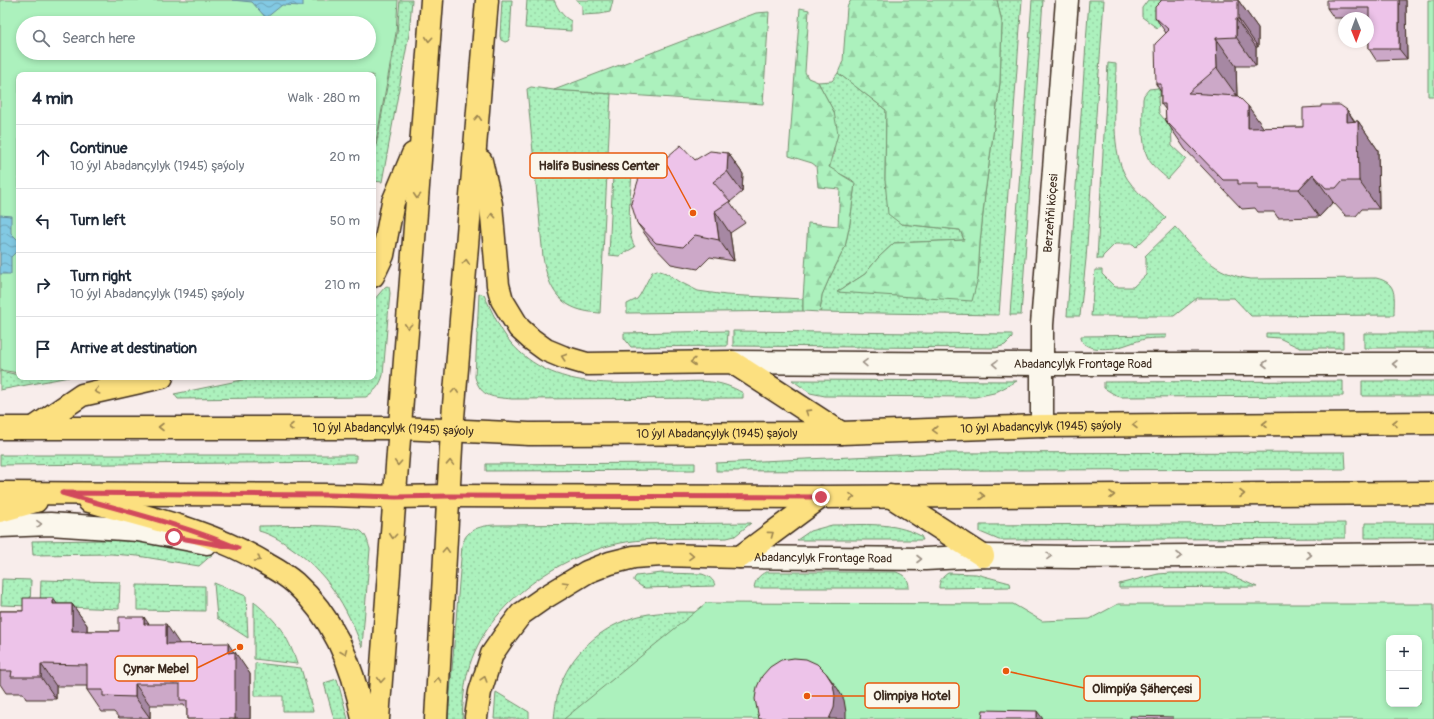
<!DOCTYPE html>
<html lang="en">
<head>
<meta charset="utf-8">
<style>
	body { margin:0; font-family:Pangolin,sans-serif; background:#f2f2f3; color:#1f2937 }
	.controls { position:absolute; right:12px; bottom:12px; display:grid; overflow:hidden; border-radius:8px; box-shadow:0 2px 6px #0003 }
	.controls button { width:36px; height:36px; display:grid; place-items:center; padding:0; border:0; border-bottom:1px solid #e0e1e3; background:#fff; color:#1f2937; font:20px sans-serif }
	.compass { position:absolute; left:1338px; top:12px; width:36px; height:36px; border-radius:50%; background:#fff; box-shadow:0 2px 6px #0003; rotate:179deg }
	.stop { position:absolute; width:12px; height:12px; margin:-9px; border:3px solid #d1495b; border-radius:50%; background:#fff }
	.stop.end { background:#d1495b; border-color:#fff; box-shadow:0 1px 4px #0008 }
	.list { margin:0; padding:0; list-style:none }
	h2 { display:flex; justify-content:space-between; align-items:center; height:52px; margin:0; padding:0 16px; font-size:17px }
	h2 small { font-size:13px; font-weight:400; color:#747a83 }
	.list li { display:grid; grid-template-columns:26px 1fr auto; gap:12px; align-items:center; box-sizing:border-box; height:64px; padding:0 16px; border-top:1px solid #e0e1e3 }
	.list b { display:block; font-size:15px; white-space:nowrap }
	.list p { margin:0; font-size:13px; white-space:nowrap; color:#747a83 }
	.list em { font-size:13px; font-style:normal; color:#747a83 }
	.icon { flex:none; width:22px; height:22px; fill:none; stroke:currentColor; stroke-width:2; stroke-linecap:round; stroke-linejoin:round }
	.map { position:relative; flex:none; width:1434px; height:719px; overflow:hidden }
	.search { position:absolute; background:#fff; box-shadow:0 2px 6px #0003; left:16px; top:16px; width:360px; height:44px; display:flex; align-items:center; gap:10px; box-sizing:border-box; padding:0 14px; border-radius:22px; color:#747a83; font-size:15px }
	.panel { position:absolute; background:#fff; box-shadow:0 2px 6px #0003; left:16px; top:72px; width:360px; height:308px; border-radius:8px }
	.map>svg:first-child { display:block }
</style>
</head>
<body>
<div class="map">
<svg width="1434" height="719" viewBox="0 0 1434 719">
	<defs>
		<pattern id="grass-dots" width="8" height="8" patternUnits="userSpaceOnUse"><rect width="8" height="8" fill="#acf1bd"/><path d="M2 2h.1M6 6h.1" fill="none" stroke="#95cfa2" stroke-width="1.8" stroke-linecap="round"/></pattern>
		<pattern id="forest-firs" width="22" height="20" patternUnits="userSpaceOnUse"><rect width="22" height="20" fill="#acf1bd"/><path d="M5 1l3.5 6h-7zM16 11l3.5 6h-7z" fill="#95cfa2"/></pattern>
		<pattern id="water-waves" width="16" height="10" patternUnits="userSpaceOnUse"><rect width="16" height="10" fill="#82c9e3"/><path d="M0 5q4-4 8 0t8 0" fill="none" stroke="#6ca3b7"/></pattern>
	</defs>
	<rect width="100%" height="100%" fill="#f8edeb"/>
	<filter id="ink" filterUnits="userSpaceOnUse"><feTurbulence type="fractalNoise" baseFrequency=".025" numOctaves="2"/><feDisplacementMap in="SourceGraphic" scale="8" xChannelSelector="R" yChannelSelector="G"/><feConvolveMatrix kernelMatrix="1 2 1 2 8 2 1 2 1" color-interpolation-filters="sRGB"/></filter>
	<g filter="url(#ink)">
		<path fill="url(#grass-dots)" stroke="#748e6e" d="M400 0H412L409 34 382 182 373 181V162L397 33Z
			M502 0H512L510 37 508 41 505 42 501 40 500 36Z
			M527 0H554C558 9 562 16 571 21V31L525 28Z
			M576 0H613L610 12 600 14 582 15V6Z
			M997 0H1022L999 315 820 312 822 295 829 279 845 247 850 223 855 183 852 180 829 168 834 154V112L818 82 832 81 838 73 886 110 885 180 901 224 960 230 964 240 894 243 878 258 865 274 837 292 978 278 980 243 985 194 1000 83 1002 23Z
			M1032 0H1043L1021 315H1010Z
			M1089 0H1104L1086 259 1080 316H1067Z
			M1148 0H1183L1186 3 1157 28 1142 17V8Z
			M1108 63 1116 64C1116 96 1110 145 1124 173 1133 191 1152 204 1166 218L1136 247 1133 244H1115L1103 256 1102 259H1097Z
			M531 87 554 90 611 94 600 313C562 311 549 293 543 257L527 89Z
			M1158 88V90H1160V96L1158 97 1159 113 1164 119H1171L1172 146 1186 159 1168 179C1161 173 1152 166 1148 158 1141 146 1143 114 1143 99L1144 95 1149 89Z
			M623 172 632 173C631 191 625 232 635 247L619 256 609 255 613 174Z
			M1175 227C1199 253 1213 274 1251 279L1376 278C1398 283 1394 296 1394 315L1251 316 1234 298H1197L1174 316H1091L1095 270H1102V274L1115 287H1133L1146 275V257L1145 256Z
			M657 270 666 273 682 283 698 291 726 295 803 299V311L627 313V304L637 299 640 295 652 272Z
			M387 286 389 287 390 293 383 375C380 386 375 391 366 397L178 399 174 394 257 377H373V301L385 287Z
			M479 293 484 295C492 311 499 329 511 343 554 392 617 383 676 382 702 381 719 379 743 393V398L512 399C493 397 481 398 475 377Z
			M728 331 727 346 631 347 624 338V333Z
			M733 331 1012 334V338L1005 345 996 348 733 346Z
			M1266 333H1343V348H1300L1279 338 1266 337Z
			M1364 333H1434V348H1364Z
			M1166 335V338C1159 338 1152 338 1145 339 1135 341 1125 346 1115 348 1105 349 1081 351 1081 336Z
			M0 371 19 375V377H69L0 390Z
			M792 380 1017 381 994 393 975 397 825 396 810 393Z
			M1343 381V396L1121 397 1117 396 1104 388V382Z
			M1362 381H1434V396H1362Z
			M1345 452 1346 469 716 471V463L942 453Z
			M0 455H356V462L0 465Z
			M695 463V470L486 471V464Z
			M751 523 735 536 727 538C696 539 664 537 633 541 565 550 486 602 468 671 464 686 463 703 462 719H448L462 546C465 530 479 526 494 525Z
			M1345 523V538L999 540 980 532V525Z
			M1365 523H1434V538H1365Z
			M832 525C864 525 892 521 921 536L923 540H797L810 531Z
			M259 526C277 526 352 523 362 532 367 536 368 543 370 549L362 647C346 605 327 572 289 546 280 540 270 534 259 531Z
			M108 540 140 542 214 553 199 566 138 556 111 554 33 555 32 541Z
			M766 572H896C904 575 909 578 909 588H754C755 580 759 575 766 572Z
			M662 573 702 574C708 576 714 579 715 586L645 588 642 587 634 581V579L636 576Z
			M948 573 976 574 1010 583 1011 587 939 588C939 581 942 577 948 573Z
			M1171 573H1226L1257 587 1119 588V584L1158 574Z
			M2 579 31 580 30 606 1 605Z
			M41 580 120 582 119 609 40 606Z
			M214 583 246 596 248 638 217 618Z
			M137 585 205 586V611L137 610Z
			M254 602C277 621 288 635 297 664L254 659Z
			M718 612 605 719H554C555 710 556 701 558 692 569 654 602 625 639 616 662 610 694 613 718 612Z
			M255 663 301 668 313 711H283V696H255Z
			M337 679 348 719H334L324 683Z
			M496 692 529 712V719H494Z"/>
		<path fill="url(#forest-firs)" stroke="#748e6e" d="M851 0H997L1002 23 1000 83 985 194 980 243 978 278 972 301 837 292 865 274 878 258 894 243 964 240 960 230 901 224 888 214 885 180 886 110 838 73 843 61 847 7Z
			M800 8 809 10 805 72 808 78 818 82 834 112 838 134 829 167 855 183 850 223 845 247 829 279 822 295 820 312 803 311V299L808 223 838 226 840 189 818 187 816 166 812 163 789 156V153Z
			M769 12 763 104 554 90 756 13Z"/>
		<path fill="#acf1bd" stroke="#748e6e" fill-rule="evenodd" d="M0 0H398L396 33 373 158V75H19V373L0 370ZM23 23H369V53H23Z
			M1428 0H1434V96H1428Z
			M706 603 1013 604 1042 621 1090 619 1118 604H1434V719H564ZM1389 638H1419V704H1389Z"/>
		<path fill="url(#water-waves)" stroke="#668994" d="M232 0H303V6L282 5 266 18 252 2Z
			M0 215 11 216V233L19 241V249L11 257V274H0Z"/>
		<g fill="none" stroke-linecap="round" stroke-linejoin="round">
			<g stroke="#3b2a1e" stroke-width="25">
				<g id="minor">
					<path id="s1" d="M732 362 1042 364H1434"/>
					<path id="s2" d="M1042 426V325L1067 0"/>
					<path d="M0 526 50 524 138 530 207 543"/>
					<path id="s3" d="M740 557 925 559 983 556 1073 557 1434 554"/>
				</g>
			</g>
			<g stroke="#3b2a1e" stroke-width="25">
				<g id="major">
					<path d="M481 161 491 204 498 285 502 300 519 328 531 339 546 350 563 357 587 364 732 362 841 433"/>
					<path d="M373 276 383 255 393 202 413 154"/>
					<path d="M35 427 82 395 162 377"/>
					<path id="s4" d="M0 428H400L529 434 841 433 1042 426 1434 423"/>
					<path d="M0 493 330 495 396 497 449 496 821 497 1434 493"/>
					<path d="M890 496 983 556"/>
					<path d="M89 501C150 518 213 531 268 565 277 570 287 576 295 583 334 618 354 669 363 719"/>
					<path d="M0 511 36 501"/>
					<path d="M476 717 480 692 492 654 505 635 521 614 544 598 587 572 610 563 634 557 662 555 740 557 821 497"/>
					<path d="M378 719 432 0"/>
					<path d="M436 719 452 430 487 0"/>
				</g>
			</g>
			<use href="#minor" stroke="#fbf7ec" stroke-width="22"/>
			<use href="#major" stroke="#fce080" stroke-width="22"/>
		</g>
		<path fill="#cca8c8" stroke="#3b2a1e" d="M1238 0 1258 28V47H1256V66H1236L1237 96 1248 106 1263 128 1303 127 1347 110 1355 121H1358L1378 150 1379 209H1362L1356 216H1346L1333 202 1319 217 1278 218 1274 212H1258L1255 208 1242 209 1185 149 1166 121V110L1161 104V92L1156 84 1166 33 1155 17Z
			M1406 0 1407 59 1376 60 1369 49V18H1334L1327 8Z
			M728 153 743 174 742 192 730 202 745 223 730 233 734 261 710 257 698 269 671 264 652 244 637 223 695 160Z
			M57 604H72L87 625V631H119L149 624 179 644 234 652 250 674V719H187V710L184 705H150V718H119L114 712H102L87 690V686H56V699H26L23 693H6L0 684V611H23Z"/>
		<path fill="#a688a3" stroke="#3b2a1e" d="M1225 0H1238L1258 28V47Z
			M1399 0H1406L1407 59 1399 49Z
			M1236 19 1256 47V66L1236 37Z
			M1216 38 1236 66 1237 96 1217 68Z
			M1248 106 1268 134 1248 128Z
			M1347 110 1358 127V121L1378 150 1379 209 1359 181 1347 122Z
			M728 153 743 174 742 192 727 171Z
			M1313 174 1333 202 1319 217 1299 189Z
			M715 211 730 233 734 261 719 240Z
			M53 598 68 620 53 604Z
			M72 604 87 625V653L72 631Z
			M144 617 159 639 144 624Z
			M166 624 181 646 166 644Z
			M228 643 235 654V652L250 674V719H235L228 653Z
			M41 664 56 686V699L41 677Z
			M826 673 838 689 844 700 846 712V719H829Z
			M135 684 150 705V718L135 697Z
			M1037 711 1043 719H1037Z"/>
		<path fill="#edc3e9" stroke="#3b2a1e" d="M1161 0H1238V19H1236V37L1216 38 1217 68 1188 93 1238 96 1248 106V128L1303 127V108L1321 107V105H1340L1347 110V122L1358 121 1359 181H1342L1336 188H1326L1313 174 1299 189H1258V184H1238V180H1223L1166 121 1165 104H1161V84H1156L1155 44 1169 30 1155 17V7L1161 1Z
			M1327 0H1399V49H1369V8H1327Z
			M681 145 695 160 710 151 728 153 727 171 713 182 730 201 715 211 719 240 695 235 683 247 656 243 637 223 631 203 640 175 633 156 667 157Z
			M23 598H53V604H72V631H119V617H144V624H166V644L228 643V653L235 652V719H187V700H180V684H135V697L103 696V690H87V665L41 664V677H11L12 671H0V611H23Z
			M794 658 806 659 817 664 826 673 833 684 835 696 834 708 829 719H759L755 699 757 687 762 676 770 667 781 660Z
			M983 710 1037 711V719H982Z
			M1130 716 1173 717V719H1130Z"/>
		<defs><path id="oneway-chevron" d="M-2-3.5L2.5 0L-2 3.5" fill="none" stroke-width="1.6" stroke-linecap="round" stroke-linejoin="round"/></defs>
		<g stroke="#9c854f">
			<use href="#oneway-chevron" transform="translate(429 39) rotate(95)"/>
			<use href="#oneway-chevron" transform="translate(478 118) rotate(-86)"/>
			<use href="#oneway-chevron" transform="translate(417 196) rotate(94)"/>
			<use href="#oneway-chevron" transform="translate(492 216) rotate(-94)"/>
			<use href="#oneway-chevron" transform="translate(466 262) rotate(-85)"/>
			<use href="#oneway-chevron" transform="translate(408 326) rotate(94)"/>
			<use href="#oneway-chevron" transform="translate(564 357) rotate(-162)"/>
			<use href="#oneway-chevron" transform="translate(693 362) rotate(179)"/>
			<use href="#oneway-chevron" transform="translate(97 391) rotate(167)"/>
			<use href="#oneway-chevron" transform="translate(455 391) rotate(-85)"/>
			<use href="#oneway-chevron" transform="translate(808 412) rotate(-147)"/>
			<use href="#oneway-chevron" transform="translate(1395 423) rotate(180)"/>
			<use href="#oneway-chevron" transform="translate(1265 424) rotate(180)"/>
			<use href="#oneway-chevron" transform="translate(1135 425) rotate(180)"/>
			<use href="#oneway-chevron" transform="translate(161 427) rotate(-180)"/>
			<use href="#oneway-chevron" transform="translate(291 427) rotate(-180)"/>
			<use href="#oneway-chevron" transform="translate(935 430) rotate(178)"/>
			<use href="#oneway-chevron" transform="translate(398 463) rotate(93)"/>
			<use href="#oneway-chevron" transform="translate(450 463) rotate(-88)"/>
			<use href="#oneway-chevron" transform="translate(1242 494)"/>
			<use href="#oneway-chevron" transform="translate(1112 495)"/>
			<use href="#oneway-chevron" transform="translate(982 496)"/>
			<use href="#oneway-chevron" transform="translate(852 497) rotate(-1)"/>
			<use href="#oneway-chevron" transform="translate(771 534) rotate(-36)"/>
			<use href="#oneway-chevron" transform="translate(393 536) rotate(95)"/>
			<use href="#oneway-chevron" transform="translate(446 550) rotate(-87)"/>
			<use href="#oneway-chevron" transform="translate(691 556) rotate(1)"/>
			<use href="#oneway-chevron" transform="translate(258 559) rotate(31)"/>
			<use href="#oneway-chevron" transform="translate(566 584) rotate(-31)"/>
			<use href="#oneway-chevron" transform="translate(344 652) rotate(68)"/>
			<use href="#oneway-chevron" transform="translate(484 679) rotate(-73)"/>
			<use href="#oneway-chevron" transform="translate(381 680) rotate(95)"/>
			<use href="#oneway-chevron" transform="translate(438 680) rotate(-87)"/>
		</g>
		<g stroke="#9b9085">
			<use href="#oneway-chevron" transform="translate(865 363) rotate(-179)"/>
			<use href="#oneway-chevron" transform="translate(995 364) rotate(-179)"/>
			<use href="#oneway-chevron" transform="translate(1265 364) rotate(180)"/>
			<use href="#oneway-chevron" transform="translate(1395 364) rotate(180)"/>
			<use href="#oneway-chevron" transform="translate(39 524) rotate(-2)"/>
			<use href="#oneway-chevron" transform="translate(1309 555)"/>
			<use href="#oneway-chevron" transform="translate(1049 556) rotate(1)"/>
			<use href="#oneway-chevron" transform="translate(1179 556)"/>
			<use href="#oneway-chevron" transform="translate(919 559)"/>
		</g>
	</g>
	<g fill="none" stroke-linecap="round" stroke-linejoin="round" filter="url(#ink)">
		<path stroke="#d1495b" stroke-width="5" d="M174 537 238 548C181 524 121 510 62 493L330 495 396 497 449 496 821 497"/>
	</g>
	<g text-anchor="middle" stroke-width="4" stroke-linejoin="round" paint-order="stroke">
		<g font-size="12" fill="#3b2a1e" stroke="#fbf7ec">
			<text dy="4" stroke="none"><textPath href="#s2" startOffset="213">Berzeňňi köçesi</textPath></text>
			<text dy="4" stroke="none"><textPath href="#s1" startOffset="351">Abadancylyk Frontage Road</textPath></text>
			<text dy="4" stroke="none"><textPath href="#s4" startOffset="1041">10 ýyl Abadançylyk (1945) şaýoly</textPath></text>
			<text dy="4" stroke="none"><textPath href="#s4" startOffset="393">10 ýyl Abadançylyk (1945) şaýoly</textPath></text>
			<text dy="4" stroke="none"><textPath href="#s4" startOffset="717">10 ýyl Abadançylyk (1945) şaýoly</textPath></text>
			<text dy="4" stroke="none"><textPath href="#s3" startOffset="83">Abadancylyk Frontage Road</textPath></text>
		</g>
	</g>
	<path fill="none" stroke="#e8590c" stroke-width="1.5" d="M693 213L667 165M240 647L197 668M1006 671L1084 688M807 696L865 696"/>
	<g fill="#e8590c" stroke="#fbf7ec" stroke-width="1.5">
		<circle cx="693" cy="213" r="4"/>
		<circle cx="240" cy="647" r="4"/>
		<circle cx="1006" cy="671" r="4"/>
		<circle cx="807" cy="696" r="4"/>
	</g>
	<g fill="#fbf7ec" stroke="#e8590c" stroke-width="1.5">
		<rect x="530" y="153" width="137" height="25" rx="4"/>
		<rect x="115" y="656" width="82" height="25" rx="4"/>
		<rect x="1084" y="676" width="116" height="25" rx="4"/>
		<rect x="865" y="683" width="94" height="25" rx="4"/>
	</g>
	<g font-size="13" text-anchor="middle" font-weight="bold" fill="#3b2a1e">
		<text x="599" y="170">Halifa Business Center</text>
		<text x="156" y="673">Çynar Mebel</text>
		<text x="1142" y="693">Olimpiýa Şäherçesi</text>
		<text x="912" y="700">Olimpiya Hotel</text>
	</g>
</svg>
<div class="controls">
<button>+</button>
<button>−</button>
</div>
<svg class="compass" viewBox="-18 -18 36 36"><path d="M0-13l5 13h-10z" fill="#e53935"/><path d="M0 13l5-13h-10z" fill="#747a83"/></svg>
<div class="stop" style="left:174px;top:537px"></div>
<div class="stop end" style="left:821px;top:497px"></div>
<div class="search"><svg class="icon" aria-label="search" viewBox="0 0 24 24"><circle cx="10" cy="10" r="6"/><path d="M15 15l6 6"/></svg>Search here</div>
<section class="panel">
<h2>4 min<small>Walk · 280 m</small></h2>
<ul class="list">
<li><svg class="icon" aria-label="ahead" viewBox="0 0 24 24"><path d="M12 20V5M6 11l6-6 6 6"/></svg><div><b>Continue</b><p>10 ýyl Abadançylyk (1945) şaýoly</p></div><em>20 m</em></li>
<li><svg class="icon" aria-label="left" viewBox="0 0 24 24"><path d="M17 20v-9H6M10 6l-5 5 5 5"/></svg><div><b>Turn left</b></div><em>50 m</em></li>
<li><svg class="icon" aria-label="right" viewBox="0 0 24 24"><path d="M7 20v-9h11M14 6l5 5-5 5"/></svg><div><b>Turn right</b><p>10 ýyl Abadançylyk (1945) şaýoly</p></div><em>210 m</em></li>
<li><svg class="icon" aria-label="arrive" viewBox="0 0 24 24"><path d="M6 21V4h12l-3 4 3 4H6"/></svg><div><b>Arrive at destination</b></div></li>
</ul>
</section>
</div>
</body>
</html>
